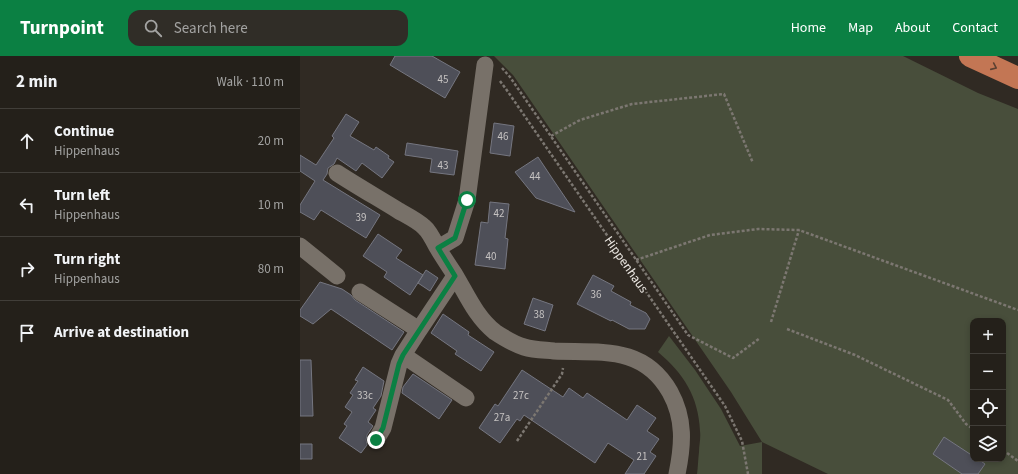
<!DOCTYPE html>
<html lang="en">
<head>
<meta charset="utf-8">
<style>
	body { margin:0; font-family:"Source Sans 3",sans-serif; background:#302d27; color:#f1f3f6 }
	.controls { position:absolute; right:12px; bottom:12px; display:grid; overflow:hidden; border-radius:8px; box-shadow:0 2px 6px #0003 }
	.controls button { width:36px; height:36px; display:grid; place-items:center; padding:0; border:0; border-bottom:1px solid #413e39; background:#24201a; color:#f1f3f6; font:20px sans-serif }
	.stop { position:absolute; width:12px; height:12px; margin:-9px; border:3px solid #0b8043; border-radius:50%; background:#fff }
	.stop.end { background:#0b8043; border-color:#fff; box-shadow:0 1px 4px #0008 }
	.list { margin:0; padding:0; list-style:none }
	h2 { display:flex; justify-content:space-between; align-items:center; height:52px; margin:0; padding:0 16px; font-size:17px }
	h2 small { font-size:13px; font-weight:400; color:#a3a3a2 }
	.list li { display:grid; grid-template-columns:26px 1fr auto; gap:12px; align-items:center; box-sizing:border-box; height:64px; padding:0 16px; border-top:1px solid #413e39 }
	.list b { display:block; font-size:15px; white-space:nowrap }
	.list p { margin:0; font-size:13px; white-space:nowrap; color:#a3a3a2 }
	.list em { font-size:13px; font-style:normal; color:#a3a3a2 }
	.icon { flex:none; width:22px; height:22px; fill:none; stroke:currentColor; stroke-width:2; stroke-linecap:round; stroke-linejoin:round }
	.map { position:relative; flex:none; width:718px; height:418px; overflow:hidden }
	header { display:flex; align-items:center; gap:24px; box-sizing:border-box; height:56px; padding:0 20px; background:#0b8043; color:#fff }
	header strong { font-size:19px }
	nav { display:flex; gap:22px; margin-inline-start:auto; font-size:14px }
	.search { width:280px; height:36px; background:#302d27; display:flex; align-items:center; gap:10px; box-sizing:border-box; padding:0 14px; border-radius:12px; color:#a3a3a2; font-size:15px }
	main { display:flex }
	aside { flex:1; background:#24201a }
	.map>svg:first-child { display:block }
</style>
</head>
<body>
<header>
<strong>Turnpoint</strong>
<div class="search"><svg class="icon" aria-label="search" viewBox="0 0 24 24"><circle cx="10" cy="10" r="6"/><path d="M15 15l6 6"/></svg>Search here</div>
<nav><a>Home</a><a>Map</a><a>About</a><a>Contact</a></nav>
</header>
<main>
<aside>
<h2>2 min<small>Walk · 110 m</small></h2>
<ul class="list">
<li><svg class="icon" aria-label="ahead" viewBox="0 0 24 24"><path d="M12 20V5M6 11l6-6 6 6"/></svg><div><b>Continue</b><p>Hippenhaus</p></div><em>20 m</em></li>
<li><svg class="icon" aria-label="left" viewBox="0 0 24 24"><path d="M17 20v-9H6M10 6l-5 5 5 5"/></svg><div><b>Turn left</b><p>Hippenhaus</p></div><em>10 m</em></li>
<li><svg class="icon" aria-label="right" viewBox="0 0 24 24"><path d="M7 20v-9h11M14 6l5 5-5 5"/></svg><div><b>Turn right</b><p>Hippenhaus</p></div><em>80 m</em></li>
<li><svg class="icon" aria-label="arrive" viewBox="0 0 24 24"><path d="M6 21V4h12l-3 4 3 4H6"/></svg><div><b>Arrive at destination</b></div></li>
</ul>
</aside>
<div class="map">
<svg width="718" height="418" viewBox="0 0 718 418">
	<rect width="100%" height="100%" fill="#302a23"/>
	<path fill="#484e3b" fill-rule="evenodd" d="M194 0H603L678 37 718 53V418H528L462 386V418H397C398 411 398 404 399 396 399 389 401 382 400 375 398 340 384 318 358 296L369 280 395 314 421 353 440 390 462 386 431 336 213 19ZM673 265H703V403H673Z"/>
	<path fill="#4e4f58" stroke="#757680" d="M95 0H132L160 16 145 42 90 9Z
		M46 58 59 66 50 80 74 94 76 91 89 100 88 102 94 106 82 122 62 107 56 115 37 102 34 108 28 112 27 118 23 124 80 159 66 182 21 154 14 164 0 156V149L15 125 0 115V99L16 109 34 82 32 80Z
		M194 67 214 70 210 100 190 97Z
		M107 87 158 95 154 119 130 116 132 103 105 99Z
		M238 101 254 125 275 156 236 142 215 116Z
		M190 146 209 148 205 182 208 183 205 213 175 209 181 166 188 167Z
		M78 178 102 194 96 202 123 219 110 239 84 221 87 216 63 200Z
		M126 214 138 222 130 235 118 227Z
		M293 219 314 230 311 235 331 246 330 249 346 257 350 263 345 273H329L312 264 311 265 277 248Z
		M20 226 42 233 51 239 55 244 104 276 92 294 31 253 13 268 0 260V254Z
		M233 242 253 249 245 275 224 268Z
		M143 258 169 276 168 279 194 296 181 315 155 298 157 295 131 277Z
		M0 304H11L13 360H0Z
		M63 311 84 325 81 340 73 352 76 354 68 366 73 370 67 379 66 384 67 389 61 397 39 382 47 370 44 368 52 356 45 351 53 339 50 337 58 325 55 324Z
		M222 314 263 341 269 332 283 342 287 337 327 364 337 349 356 362 347 375 359 383 350 396 356 400 344 418H325L334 404 308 387 295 407 224 359 220 365 217 363 200 387 179 372 195 348 198 350Z
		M113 318 152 344 139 363 102 337 103 331Z
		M644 381 673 400V403H678L685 408 678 418H662L633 398Z
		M0 388H12V403H0Z"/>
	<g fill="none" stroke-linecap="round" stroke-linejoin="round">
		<path stroke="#7c7771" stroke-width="2.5" stroke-dasharray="3 2" stroke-linecap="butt" d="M202 12 210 21 388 279 433 302 460 282
			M200 25 206 33 425 350 442 385 448 418
			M251 80 280 64 332 48 424 38 453 107
			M336 204 410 179 458 173 499 174 718 254
			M471 266 499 174
			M487 273 555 299 648 344 666 368 673 373
			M217 385 262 318 263 312
			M703 394 718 405"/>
		<path stroke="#787169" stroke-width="17" d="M37 117C57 130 78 142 99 155 106 159 118 165 124 171 129 175 134 185 137 191 143 201 149 210 155 219 167 239 176 261 195 276 204 282 214 288 224 291 234 294 245 294 254 295 300 297 343 289 370 336 385 363 383 389 377 418
			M0 190 37 220
			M138 192 155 182 167 144 185 9
			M60 236 119 274 103 299 166 342
			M119 274 155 220
			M76 384 83 372 99 308 103 299"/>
		<path stroke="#c37654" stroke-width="22" d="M670 0 718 22"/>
	</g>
	<defs><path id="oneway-chevron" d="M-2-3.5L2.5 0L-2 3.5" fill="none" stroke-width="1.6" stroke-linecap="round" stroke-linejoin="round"/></defs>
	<use stroke="#5c4132" href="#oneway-chevron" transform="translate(694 11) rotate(24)"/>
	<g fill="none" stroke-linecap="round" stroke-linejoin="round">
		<path stroke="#0b8043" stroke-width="5" d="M76 384 83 372 99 308 103 299 155 220 138 192 155 182 167 144"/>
	</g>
	<g text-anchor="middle" stroke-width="4" stroke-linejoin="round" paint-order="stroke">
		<g font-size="11" fill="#c5c2c1">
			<text x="143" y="27">45</text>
			<text x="203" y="84">46</text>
			<text x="143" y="113">43</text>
			<text x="235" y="124">44</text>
			<text x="199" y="161">42</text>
			<text x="61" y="165">39</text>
			<text x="191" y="204">40</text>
			<text x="296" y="242">36</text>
			<text x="239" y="262">38</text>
			<text x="65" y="343">33c</text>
			<text x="221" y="343">27c</text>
			<text x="202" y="365">27a</text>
			<text x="342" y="404">21</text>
		</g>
		<g font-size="13" fill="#ede9e4" stroke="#302a23">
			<text transform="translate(327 208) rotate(55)" y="5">Hippenhaus</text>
		</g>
	</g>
</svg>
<div class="controls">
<button>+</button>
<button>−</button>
<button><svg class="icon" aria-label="locate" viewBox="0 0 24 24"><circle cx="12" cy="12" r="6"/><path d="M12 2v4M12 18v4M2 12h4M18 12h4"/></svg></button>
<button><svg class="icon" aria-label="layers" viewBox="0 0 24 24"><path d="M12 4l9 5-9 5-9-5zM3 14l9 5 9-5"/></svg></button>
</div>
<div class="stop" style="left:167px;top:144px"></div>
<div class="stop end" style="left:76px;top:384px"></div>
</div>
</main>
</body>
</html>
